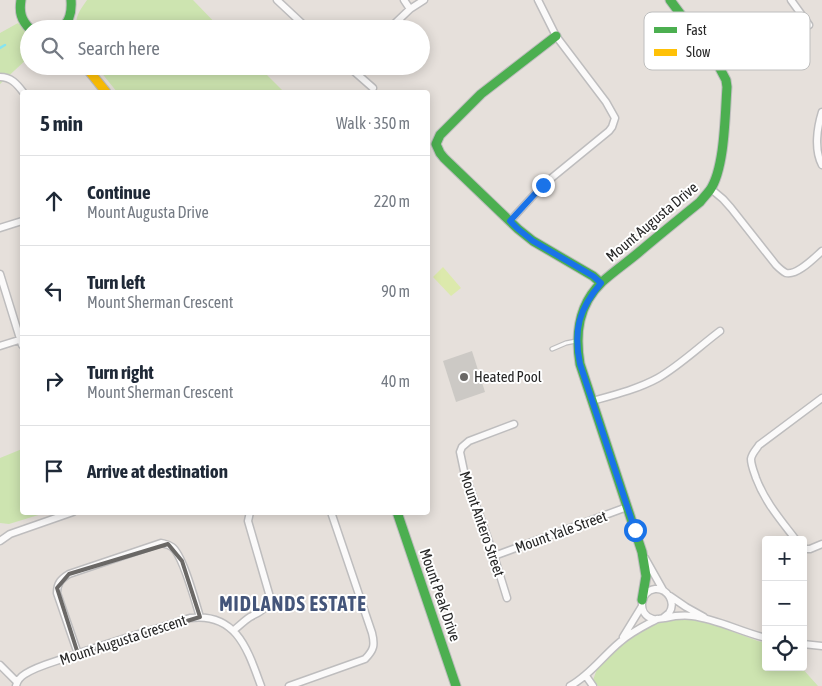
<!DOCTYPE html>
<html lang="en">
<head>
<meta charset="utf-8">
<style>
	body { margin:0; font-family:"Asap Condensed",sans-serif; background:#f2f2f3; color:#1f2937 }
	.controls { position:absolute; right:15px; bottom:15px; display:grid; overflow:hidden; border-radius:5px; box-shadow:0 2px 12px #0003 }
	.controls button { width:45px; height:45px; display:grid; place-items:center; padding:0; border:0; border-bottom:1px solid #e0e1e3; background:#fff; color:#1f2937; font:25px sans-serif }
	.stop { position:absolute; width:15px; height:15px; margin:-11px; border:4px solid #1a73e8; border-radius:50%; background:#fff }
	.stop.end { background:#1a73e8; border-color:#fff; box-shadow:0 1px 5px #0008 }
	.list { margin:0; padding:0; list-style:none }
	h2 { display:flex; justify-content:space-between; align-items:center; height:65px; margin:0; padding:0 20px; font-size:21px }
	h2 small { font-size:16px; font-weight:400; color:#747a83 }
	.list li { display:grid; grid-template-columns:32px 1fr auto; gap:15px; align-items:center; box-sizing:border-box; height:90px; padding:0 20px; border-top:1px solid #e0e1e3 }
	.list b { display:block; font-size:19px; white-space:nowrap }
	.list p { margin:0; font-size:16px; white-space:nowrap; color:#747a83 }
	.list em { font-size:16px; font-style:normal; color:#747a83 }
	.icon { flex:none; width:28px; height:28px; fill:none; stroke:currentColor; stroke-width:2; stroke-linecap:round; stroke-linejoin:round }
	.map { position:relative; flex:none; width:822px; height:686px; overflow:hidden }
	.search { position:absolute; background:#fff; box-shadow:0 2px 12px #0003; left:20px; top:20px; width:410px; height:55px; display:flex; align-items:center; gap:12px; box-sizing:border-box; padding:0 18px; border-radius:28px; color:#747a83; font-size:19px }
	.panel { position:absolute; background:#fff; box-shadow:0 2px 12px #0003; left:20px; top:90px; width:410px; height:425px; border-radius:5px }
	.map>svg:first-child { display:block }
</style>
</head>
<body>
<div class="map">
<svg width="822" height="686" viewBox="0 0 822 686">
	<rect width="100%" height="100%" fill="#e6e0db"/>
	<path fill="#cde4b0" d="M87 0H193L221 29H77C74 17 81 9 87 0Z
		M18 23 29 32V57L0 84V33Z
		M96 66H258L284 92H117Z
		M22 449V512L45 513 9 524 0 523V458Z
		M685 619 704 621 758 641 766 643V667H801L818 686H598L593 680 597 669 631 636 662 621Z"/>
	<path fill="#dce9ac" d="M443 267 461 288 451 296 433 277Z"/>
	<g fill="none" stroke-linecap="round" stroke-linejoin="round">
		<path stroke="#86e4f0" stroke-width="2.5" d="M0 48 5 45"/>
	</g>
	<path fill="#ccc9c5" d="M472 351 485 392 456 402 443 361Z"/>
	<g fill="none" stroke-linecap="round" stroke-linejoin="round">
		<g stroke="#bebdbe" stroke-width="5.5">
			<path id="lane" d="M552 349 566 343 576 341"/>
		</g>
		<g stroke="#bebdbe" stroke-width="9">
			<path id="street" d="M277 0 308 29
				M404 0 410 9
				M791 0 809 25
				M389 29 410 9 424 0
				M348 66 373 88
				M0 77C11 77 17 84 23 92
				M822 112C817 128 814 150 822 165
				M711 189 723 199 731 208 776 265C779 268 782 271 786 273 797 276 814 258 822 251
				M510 221 543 185 609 131 612 127 615 118 606 102 556 36 538 0
				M0 228 22 221
				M0 274 22 345
				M0 346 22 339
				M592 401C614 395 638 389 658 378 679 366 700 346 720 331
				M796 540C780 519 765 502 756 478 754 472 751 465 751 459 752 453 756 450 759 445L822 398
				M0 541 10 534 73 512
				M803 549H810L822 544
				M494 556 627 507
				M645 558 663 590
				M670 596 686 607 704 617
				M507 598 494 556 464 471 460 452 462 447 469 441 514 424
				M663 618C664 617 668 614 669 613 676 603 668 588 655 589 639 591 637 615 653 619 657 620 661 618 665 618 674 616 683 615 692 616 717 619 741 632 766 638
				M234 630C239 626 244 621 250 617 261 611 266 610 270 597L248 521 250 512
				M623 637 642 606
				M803 644 822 646
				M78 654 57 593C57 583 61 579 69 574L161 543C165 544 168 544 172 547 183 555 195 601 200 617
				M0 665 17 682
				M586 676 593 686
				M16 686C17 681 20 677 25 674 37 666 54 662 68 657 108 643 150 631 190 618 237 612 248 651 261 686
				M289 686 365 659C374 650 375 645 372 633L331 512
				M570 686C590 675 603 656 620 642 631 632 644 626 657 619"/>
		</g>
		<g stroke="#bebdbe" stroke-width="11">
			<path id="fast" d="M21 0C19 12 21 20 30 29
				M61 29C70 21 72 12 71 0
				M556 36 481 94 440 135 436 144 440 153 444 158 518 229 533 241 593 276 601 283
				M397 512 456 686
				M642 600 646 576 642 552 580 364C575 334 578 305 602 282 613 272 626 263 638 253 658 236 679 219 700 202 703 198 707 194 710 190 725 168 725 114 727 87L726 80 717 63 670 0"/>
		</g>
		<g stroke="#bebdbe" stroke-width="11">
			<path id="slow" d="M85 66 106 92"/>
		</g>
		<use href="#lane" stroke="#fbfafa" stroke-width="3"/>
		<use href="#street" stroke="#fbfafa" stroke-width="6"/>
		<use href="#fast" stroke="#4caf50" stroke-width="9"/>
		<use href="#slow" stroke="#ffc107" stroke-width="9"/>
	</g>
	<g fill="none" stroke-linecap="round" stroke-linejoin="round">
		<path stroke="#1a73e8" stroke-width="6" d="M543 185 510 221 518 229 533 241 593 276 601 283C579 309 573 330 580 364L635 530"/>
	</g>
	<path fill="none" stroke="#6a6866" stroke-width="4" stroke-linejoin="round" d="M168 544 182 561 200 617 78 654 57 588 69 574Z"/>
	<circle fill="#6a6866" stroke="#fff" stroke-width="2" cx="464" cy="377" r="5"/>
	<g text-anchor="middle" stroke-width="4" stroke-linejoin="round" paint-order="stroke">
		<g font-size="15" fill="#272727" stroke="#fff">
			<text transform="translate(652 222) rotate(-40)" y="5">Mount Augusta Drive</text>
			<text transform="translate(482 524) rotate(71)" y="5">Mount Antero Street</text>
			<text transform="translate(561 532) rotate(-20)" y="5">Mount Yale Street</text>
			<text transform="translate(440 595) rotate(71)" y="5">Mount Peak Drive</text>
			<text transform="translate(123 640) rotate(-18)" y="5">Mount Augusta Crescent</text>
		</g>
		<g font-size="15" fill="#272727" stroke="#fff" text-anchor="start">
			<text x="474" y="382">Heated Pool</text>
		</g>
		<g font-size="20" font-weight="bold" letter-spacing="1" fill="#44557a" stroke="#fff">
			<text x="293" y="611">MIDLANDS ESTATE</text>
		</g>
	</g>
	<rect x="644" y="12" width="166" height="58" rx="8" fill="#fff" stroke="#bebebe" stroke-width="1"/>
	<rect x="654" y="27" width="23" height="6" fill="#4caf50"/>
	<rect x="654" y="49" width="23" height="7" fill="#ffc107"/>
	<g font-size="14" fill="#272727">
		<text x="686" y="35">Fast</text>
		<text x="686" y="57">Slow</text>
	</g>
</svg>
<div class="controls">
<button>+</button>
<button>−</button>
<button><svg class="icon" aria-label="locate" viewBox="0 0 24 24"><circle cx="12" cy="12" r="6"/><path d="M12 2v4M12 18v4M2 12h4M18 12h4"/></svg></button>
</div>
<div class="stop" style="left:635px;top:530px"></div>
<div class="stop end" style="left:543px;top:185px"></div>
<div class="search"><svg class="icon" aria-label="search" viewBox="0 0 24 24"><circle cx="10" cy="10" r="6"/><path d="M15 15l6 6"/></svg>Search here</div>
<section class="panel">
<h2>5 min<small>Walk · 350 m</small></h2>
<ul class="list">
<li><svg class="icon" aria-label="ahead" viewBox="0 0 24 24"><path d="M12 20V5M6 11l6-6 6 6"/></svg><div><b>Continue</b><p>Mount Augusta Drive</p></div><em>220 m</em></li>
<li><svg class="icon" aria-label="left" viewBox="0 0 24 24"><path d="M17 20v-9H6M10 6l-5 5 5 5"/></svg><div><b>Turn left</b><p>Mount Sherman Crescent</p></div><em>90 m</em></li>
<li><svg class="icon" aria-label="right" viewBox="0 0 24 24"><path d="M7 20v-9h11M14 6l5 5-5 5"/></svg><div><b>Turn right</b><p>Mount Sherman Crescent</p></div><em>40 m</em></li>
<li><svg class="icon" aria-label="arrive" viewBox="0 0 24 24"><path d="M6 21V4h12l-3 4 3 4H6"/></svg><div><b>Arrive at destination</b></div></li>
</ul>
</section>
</div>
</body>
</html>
